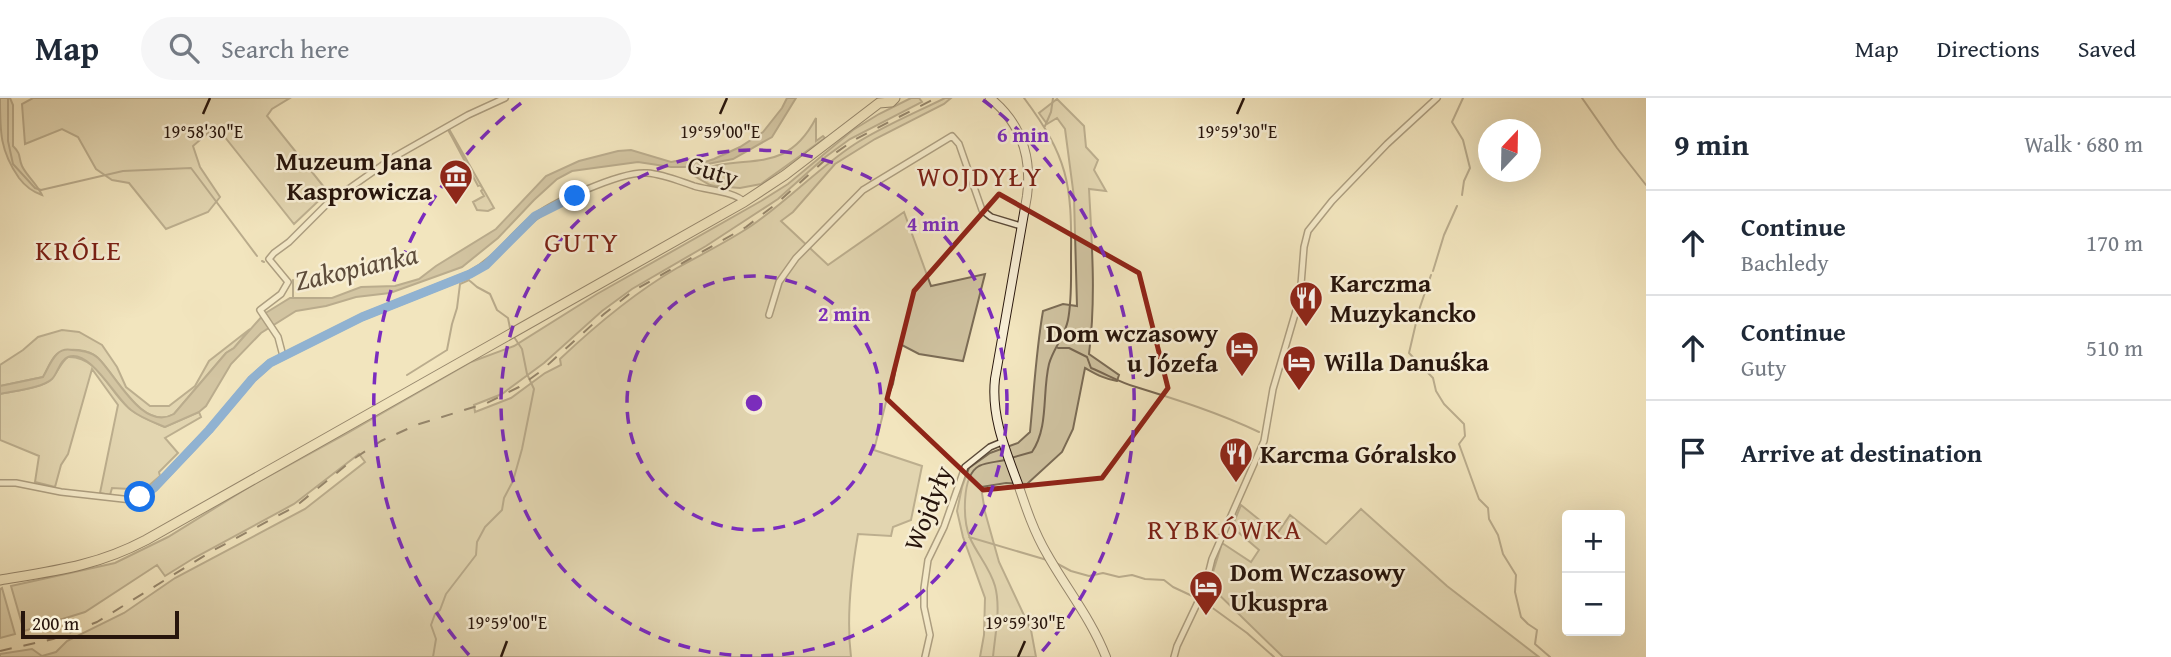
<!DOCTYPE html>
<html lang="en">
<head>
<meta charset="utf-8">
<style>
	body { margin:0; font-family:"Gentium Book Plus",serif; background:#f6f6f7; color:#1f2937 }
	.controls { position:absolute; right:21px; bottom:21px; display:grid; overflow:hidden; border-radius:7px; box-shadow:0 7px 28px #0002 }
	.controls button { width:63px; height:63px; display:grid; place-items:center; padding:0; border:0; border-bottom:2px solid #e0e1e3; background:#fff; color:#1f2937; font:35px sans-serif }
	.compass { position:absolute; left:1478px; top:21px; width:63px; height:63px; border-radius:50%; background:#fff; box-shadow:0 7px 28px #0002; rotate:22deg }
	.scale { position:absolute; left:21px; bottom:18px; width:158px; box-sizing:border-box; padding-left:7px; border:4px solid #27150c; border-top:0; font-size:19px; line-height:24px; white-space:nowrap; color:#27150c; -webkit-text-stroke:5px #f7eed5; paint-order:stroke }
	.stop { position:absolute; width:21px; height:21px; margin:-16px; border:5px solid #1a73e8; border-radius:50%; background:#fff }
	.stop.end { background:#1a73e8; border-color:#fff; box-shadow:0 2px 7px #0008 }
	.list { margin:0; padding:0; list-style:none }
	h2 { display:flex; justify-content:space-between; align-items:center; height:91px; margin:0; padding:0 28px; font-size:30px }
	h2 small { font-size:23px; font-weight:400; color:#747a83 }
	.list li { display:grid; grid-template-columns:46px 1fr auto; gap:21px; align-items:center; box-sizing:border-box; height:105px; padding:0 28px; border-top:2px solid #e0e1e3 }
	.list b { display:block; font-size:26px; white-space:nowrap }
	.list p { margin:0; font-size:23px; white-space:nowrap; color:#747a83 }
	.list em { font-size:23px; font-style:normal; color:#747a83 }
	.icon { flex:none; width:38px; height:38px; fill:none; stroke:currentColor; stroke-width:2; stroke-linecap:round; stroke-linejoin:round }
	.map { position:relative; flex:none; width:1646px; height:559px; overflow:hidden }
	header { display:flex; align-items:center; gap:42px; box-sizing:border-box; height:98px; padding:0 35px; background:#fff; border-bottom:2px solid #e0e1e3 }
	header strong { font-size:33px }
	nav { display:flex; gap:38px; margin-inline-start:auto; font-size:24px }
	.search { width:490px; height:63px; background:#f6f6f7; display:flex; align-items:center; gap:18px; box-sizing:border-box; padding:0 24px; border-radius:38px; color:#747a83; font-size:26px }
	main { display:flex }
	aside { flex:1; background:#fff }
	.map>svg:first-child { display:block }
</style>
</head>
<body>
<header>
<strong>Map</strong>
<div class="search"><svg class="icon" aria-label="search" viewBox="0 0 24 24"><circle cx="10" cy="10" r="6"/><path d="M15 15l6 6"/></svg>Search here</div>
<nav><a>Map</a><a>Directions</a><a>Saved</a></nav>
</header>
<main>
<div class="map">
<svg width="1646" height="559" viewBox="0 0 1646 559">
	<rect width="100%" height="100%" fill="#f2e5be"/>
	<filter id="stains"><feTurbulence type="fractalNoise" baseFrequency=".00286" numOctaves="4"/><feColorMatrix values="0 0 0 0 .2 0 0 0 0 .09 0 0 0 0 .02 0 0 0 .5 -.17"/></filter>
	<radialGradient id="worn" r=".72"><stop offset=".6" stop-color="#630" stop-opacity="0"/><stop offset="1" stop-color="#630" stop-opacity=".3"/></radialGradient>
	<path fill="#cfc2a0" stroke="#7b6c56" stroke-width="2" d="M0 0H10L13 7V48C22 57 18 59 22 68 26 77 37 86 42 97 33 94 25 88 19 80 0 53 0 34 0 0Z
		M33 0H290L272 11 267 18 328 94 294 126 216 28 193 48 200 69 220 99 208 114 166 131 129 85 112 82 96 71 78 39 62 31 25 46 22 6Z
		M911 0H919L922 4 850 41 824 60 778 101 706 148 632 191 602 213 544 265 502 296 474 307 475 314 511 300 545 275 561 267 560 261C596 227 634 195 677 170 702 156 727 144 751 128 788 103 818 70 855 46 883 28 915 15 945 0H951L944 6 875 41 835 66 793 114 781 123 828 167 904 114 931 188 985 176 963 263 919 256 900 246 893 286 886 304 874 352 922 368 911 422 893 429 891 438 858 436C851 476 846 519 851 559H0V556L32 551 42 558 56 554 67 543 124 515 175 480 305 411 365 364 359 356 294 406 194 460 165 478 157 467 85 514 24 533 11 488 115 465 168 439 254 386 346 336 471 264 514 248 597 196 761 103 788 86 853 32 879 16Z
		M1057 1 1084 28 1086 49 1098 62 1094 72 1106 93 1089 91C1092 147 1096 201 1089 256L1119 277 1117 283C1104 281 1096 276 1085 270L1073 331 1062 354 1027 386 1006 385 981 389 985 414 999 464 1031 532 1036 559H980L984 537 985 500 963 439 957 413 962 389 969 370 990 355 1018 345 1030 334C1034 293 1036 253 1043 213L1063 206 1077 208 1074 99 1065 31 1057 20 1047 26 1039 15Z
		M816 20V43L823 38 825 40 761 86 740 90 715 88 710 87 691 76C741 51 783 83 816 20Z
		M449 31 494 110 488 113 477 112 473 104 484 98 481 93 483 91 480 87 478 88 452 39 448 32Z
		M250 231 234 250 226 255 174 316C143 334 116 277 98 260 89 251 68 249 57 256 51 260 47 273 43 279L0 288V267L23 252 38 239 62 232 79 234 102 247 117 269 126 289 150 308H169L195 288 209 263Z
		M68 259C99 258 109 295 130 311 140 319 154 324 165 329L199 314 201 319 165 340 178 355 159 374 160 378 139 396 133 398 130 391 112 390 110 397 100 395 118 307 92 271 68 356 61 367 55 389 35 384 39 358 0 342V296C13 293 41 290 50 282 58 275 60 265 68 259Z
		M1241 407 1277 436 1290 417 1326 446 1361 411 1447 488 1539 559H1283L1209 487 1222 445 1251 464 1259 452 1232 429Z
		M2 490 15 536 0 540V491Z"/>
	<path fill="#ad9e81" stroke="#776752" stroke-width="2" d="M787 0H796L772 39 733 61 692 69H671L638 64 572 73 557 81 534 102 498 140 462 169 390 195 356 199 326 208 296 213 261 235 231 266 206 308 199 314 165 329C153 324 141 320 131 312 116 301 90 250 68 259 59 263 58 275 52 281 43 290 13 293 0 296V288L43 279C47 272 51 262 57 256 61 252 67 251 72 252 80 252 92 254 98 260 116 277 142 334 174 316L226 255 234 250 264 216 290 200H332L361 189 395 188 419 181 436 168 496 131 546 78 579 63 618 53 631 52 671 64 687 61 705 64 714 61 740 49 763 34 782 10Z"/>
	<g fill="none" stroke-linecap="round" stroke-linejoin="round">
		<path stroke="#776752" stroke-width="2" d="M8 0V43L13 66 35 90 41 92 123 73 191 70 257 158
			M1582 0 1617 50 1646 87
			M1045 28 1051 14 1053 0
			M1462 97 1464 83 1470 70 1463 42 1452 24 1463 0
			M262 163 264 164
			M1433 173 1444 137 1457 108
			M1431 177 1419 212 1409 255 1433 280 1436 293 1444 306 1464 326 1465 338 1459 346 1476 393 1479 401 1488 410 1489 421 1498 437 1503 456 1516 477 1515 494 1521 519 1528 526 1537 532 1535 546 1550 559
			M293 182V199
			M470 183 477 189 490 196 497 212 508 220 510 230
			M1058 250H1069L1087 259 1091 270C1106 276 1121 285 1136 289 1178 302 1219 315 1259 334
			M407 277 447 252 452 226 457 210 460 186 469 182
			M1011 360 1032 354C1049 329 1042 295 1049 266 1053 251 1065 238 1068 222 1072 201 1071 179 1071 158 1072 86 1068 59 1024 0
			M969 439 1047 462
			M1056 465 1071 473 1089 478 1103 475 1119 479 1132 477 1145 481 1164 482 1173 489 1203 503 1247 535 1274 559
			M433 559 436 541 431 527 435 516 440 512 446 496 476 457 477 444 485 429 502 412 504 400 513 383 522 351 534 291 527 276 522 251 514 239
			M993 559C995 537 1001 510 995 488 990 470 977 456 970 440 963 423 961 378 979 368 987 364 997 364 1005 362"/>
		<g stroke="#5a4938" stroke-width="8">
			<path id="street" d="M769 217 779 184 796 160 863 92 952 38 959 46 982 112 991 119 1021 128
				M283 258 278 239 260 212 281 196 288 184 269 161 274 155 289 144 327 106 394 59 468 17 505 0
				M0 385H16L61 394 132 402 140 399 154 390 209 332 252 281 270 265 362 219 470 176C496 162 508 142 530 123 550 105 621 73 647 75 663 76 679 83 694 88 707 92 736 94 744 104
				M925 559 930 537 924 509V490L928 462 944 429 965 369 990 349 1002 344
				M1174 559 1177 548 1205 489 1212 461 1264 343 1273 291 1300 199 1304 149 1308 133 1332 103 1387 46 1437 0"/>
		</g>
		<g stroke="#27150c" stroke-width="10">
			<path id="secondary" d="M990 0C1021 25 1032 59 1027 98L995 281C991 318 1005 351 1018 386 1026 410 1034 434 1047 456 1066 490 1092 522 1106 559"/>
		</g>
		<g stroke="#27150c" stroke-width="11">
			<path id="primary" d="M0 482C54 473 97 468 146 442L744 104 785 77 879 5 891 4 895 0"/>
		</g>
		<use href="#street" stroke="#f7eed5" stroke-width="5"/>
		<use href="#secondary" stroke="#f7eed5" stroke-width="8"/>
		<use href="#primary" stroke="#f2e5be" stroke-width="9"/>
		<path stroke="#27150c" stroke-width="2" stroke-dasharray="12 12" stroke-linecap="butt" d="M0 553 53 541 97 524 212 453 296 408 355 360 381 343 416 327 487 305 519 289 541 273 604 216 633 193 746 129 776 106 824 63 854 42 936 0"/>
	</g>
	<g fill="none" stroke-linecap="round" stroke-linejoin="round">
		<path stroke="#1a73e8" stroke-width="9" d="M140 399 154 390 209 332 252 281 270 265 362 219 470 176 486 167 535 118 575 98"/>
	</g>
	<path d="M0 0H1646V559H0ZM999 96 1139 175 1168 290 1102 380 983 392 887 301 914 193Z" fill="#f2e5be" fill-opacity=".55" fill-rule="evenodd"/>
	<path fill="none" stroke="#8f2418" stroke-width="5" stroke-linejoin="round" d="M999 96 1139 175 1168 290 1102 380 983 392 887 301 914 193Z"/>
	<path fill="none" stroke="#27150c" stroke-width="2.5" d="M203 16 210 0M720 16 727 0M1237 16 1244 0M501 559 507 543M1018 559 1025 543"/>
	<g fill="none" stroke="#7b2cbf" stroke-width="3.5" stroke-dasharray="12 9">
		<circle cx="754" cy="305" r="127"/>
		<circle cx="754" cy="305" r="253"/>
		<path d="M469 557A380 380 0 0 1 525 2M983 2A380 380 0 0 1 1039 557"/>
	</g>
	<defs>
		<g id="museum-pin" transform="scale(1.75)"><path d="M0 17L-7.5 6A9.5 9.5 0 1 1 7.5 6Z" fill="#8f2418" stroke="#f7eed5"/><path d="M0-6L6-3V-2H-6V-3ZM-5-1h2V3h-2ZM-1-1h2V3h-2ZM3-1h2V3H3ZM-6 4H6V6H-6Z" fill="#fff"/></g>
		<g id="restaurant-pin" transform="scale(1.75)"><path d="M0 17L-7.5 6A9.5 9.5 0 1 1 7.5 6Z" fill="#8f2418" stroke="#f7eed5"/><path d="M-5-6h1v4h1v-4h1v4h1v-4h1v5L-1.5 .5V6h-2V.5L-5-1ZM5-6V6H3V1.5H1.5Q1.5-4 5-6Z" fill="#fff"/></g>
		<g id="hotel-pin" transform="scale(1.75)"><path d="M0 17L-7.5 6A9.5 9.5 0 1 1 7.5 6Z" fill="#8f2418" stroke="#f7eed5"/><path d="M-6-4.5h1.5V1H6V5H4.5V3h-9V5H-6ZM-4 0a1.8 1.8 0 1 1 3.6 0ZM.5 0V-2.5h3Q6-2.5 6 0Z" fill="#fff"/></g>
	</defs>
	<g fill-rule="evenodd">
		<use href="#museum-pin" x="456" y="78"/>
		<use href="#restaurant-pin" x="1306" y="200"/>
		<use href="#hotel-pin" x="1242" y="250"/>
		<use href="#hotel-pin" x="1299" y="264"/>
		<use href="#restaurant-pin" x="1236" y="356"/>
		<use href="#hotel-pin" x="1206" y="489"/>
	</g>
	<g text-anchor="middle" stroke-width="5" stroke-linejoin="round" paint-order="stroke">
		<g font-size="26" font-weight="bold" fill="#27150c" stroke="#f7eed5" text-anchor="start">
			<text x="432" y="72" text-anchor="end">Muzeum Jana<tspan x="432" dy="30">Kasprowicza</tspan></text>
			<text x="1330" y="194">Karczma<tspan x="1330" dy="30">Muzykancko</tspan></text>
			<text x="1218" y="244" text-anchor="end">Dom wczasowy<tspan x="1218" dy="30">u Józefa</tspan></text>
			<text x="1324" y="273">Willa Danuśka</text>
			<text x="1260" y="365">Karcma Góralsko</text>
			<text x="1230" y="483">Dom Wczasowy<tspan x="1230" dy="30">Ukuspra</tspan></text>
		</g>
		<g font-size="26" fill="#27150c" stroke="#f7eed5">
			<text transform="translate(713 73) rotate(18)" y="9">Guty</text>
			<text transform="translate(928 410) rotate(-68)" y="9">Wojdyły</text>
		</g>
		<g font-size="28" letter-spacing="2" fill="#7a1f14" stroke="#f7eed5">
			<text x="980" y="88">WOJDYŁY</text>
			<text x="582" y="154">GUTY</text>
			<text x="79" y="162">KRÓLE</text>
			<text x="1225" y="441">RYBKÓWKA</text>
		</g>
		<g font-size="28" font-style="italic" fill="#5d4c3b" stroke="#f7eed5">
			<text transform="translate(356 169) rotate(-13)" y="10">Zakopianka</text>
		</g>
	</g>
	<g font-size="18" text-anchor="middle" fill="#27150c" stroke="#f7eed5" stroke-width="5" stroke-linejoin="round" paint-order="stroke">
		<text x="203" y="40">19°58'30"E</text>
		<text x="720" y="40">19°59'00"E</text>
		<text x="1237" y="40">19°59'30"E</text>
		<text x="507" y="531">19°59'00"E</text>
		<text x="1025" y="531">19°59'30"E</text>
	</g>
	<circle cx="754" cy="305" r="10" fill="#7b2cbf" stroke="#f7eed5" stroke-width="3.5"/>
	<g font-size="21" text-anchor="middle" font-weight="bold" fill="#7b2cbf" stroke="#f7eed5" stroke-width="5" stroke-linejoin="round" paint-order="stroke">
		<text x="1023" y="44">6 min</text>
		<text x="933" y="133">4 min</text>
		<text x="844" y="223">2 min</text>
	</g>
	<rect width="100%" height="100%" filter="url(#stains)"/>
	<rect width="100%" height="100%" fill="url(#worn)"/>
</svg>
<div class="controls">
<button>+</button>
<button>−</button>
</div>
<svg class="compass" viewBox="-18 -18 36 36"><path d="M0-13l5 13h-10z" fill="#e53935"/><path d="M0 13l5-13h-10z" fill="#747a83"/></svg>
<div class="scale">200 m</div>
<div class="stop" style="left:140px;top:399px"></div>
<div class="stop end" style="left:575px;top:98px"></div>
</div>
<aside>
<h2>9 min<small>Walk · 680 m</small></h2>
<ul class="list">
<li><svg class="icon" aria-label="ahead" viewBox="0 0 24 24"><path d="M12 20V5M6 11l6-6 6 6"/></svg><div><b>Continue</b><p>Bachledy</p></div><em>170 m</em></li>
<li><svg class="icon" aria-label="ahead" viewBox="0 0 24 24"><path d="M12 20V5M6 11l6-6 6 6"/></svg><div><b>Continue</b><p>Guty</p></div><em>510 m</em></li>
<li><svg class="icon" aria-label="arrive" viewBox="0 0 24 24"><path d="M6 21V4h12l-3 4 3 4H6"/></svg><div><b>Arrive at destination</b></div></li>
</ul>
</aside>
</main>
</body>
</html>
